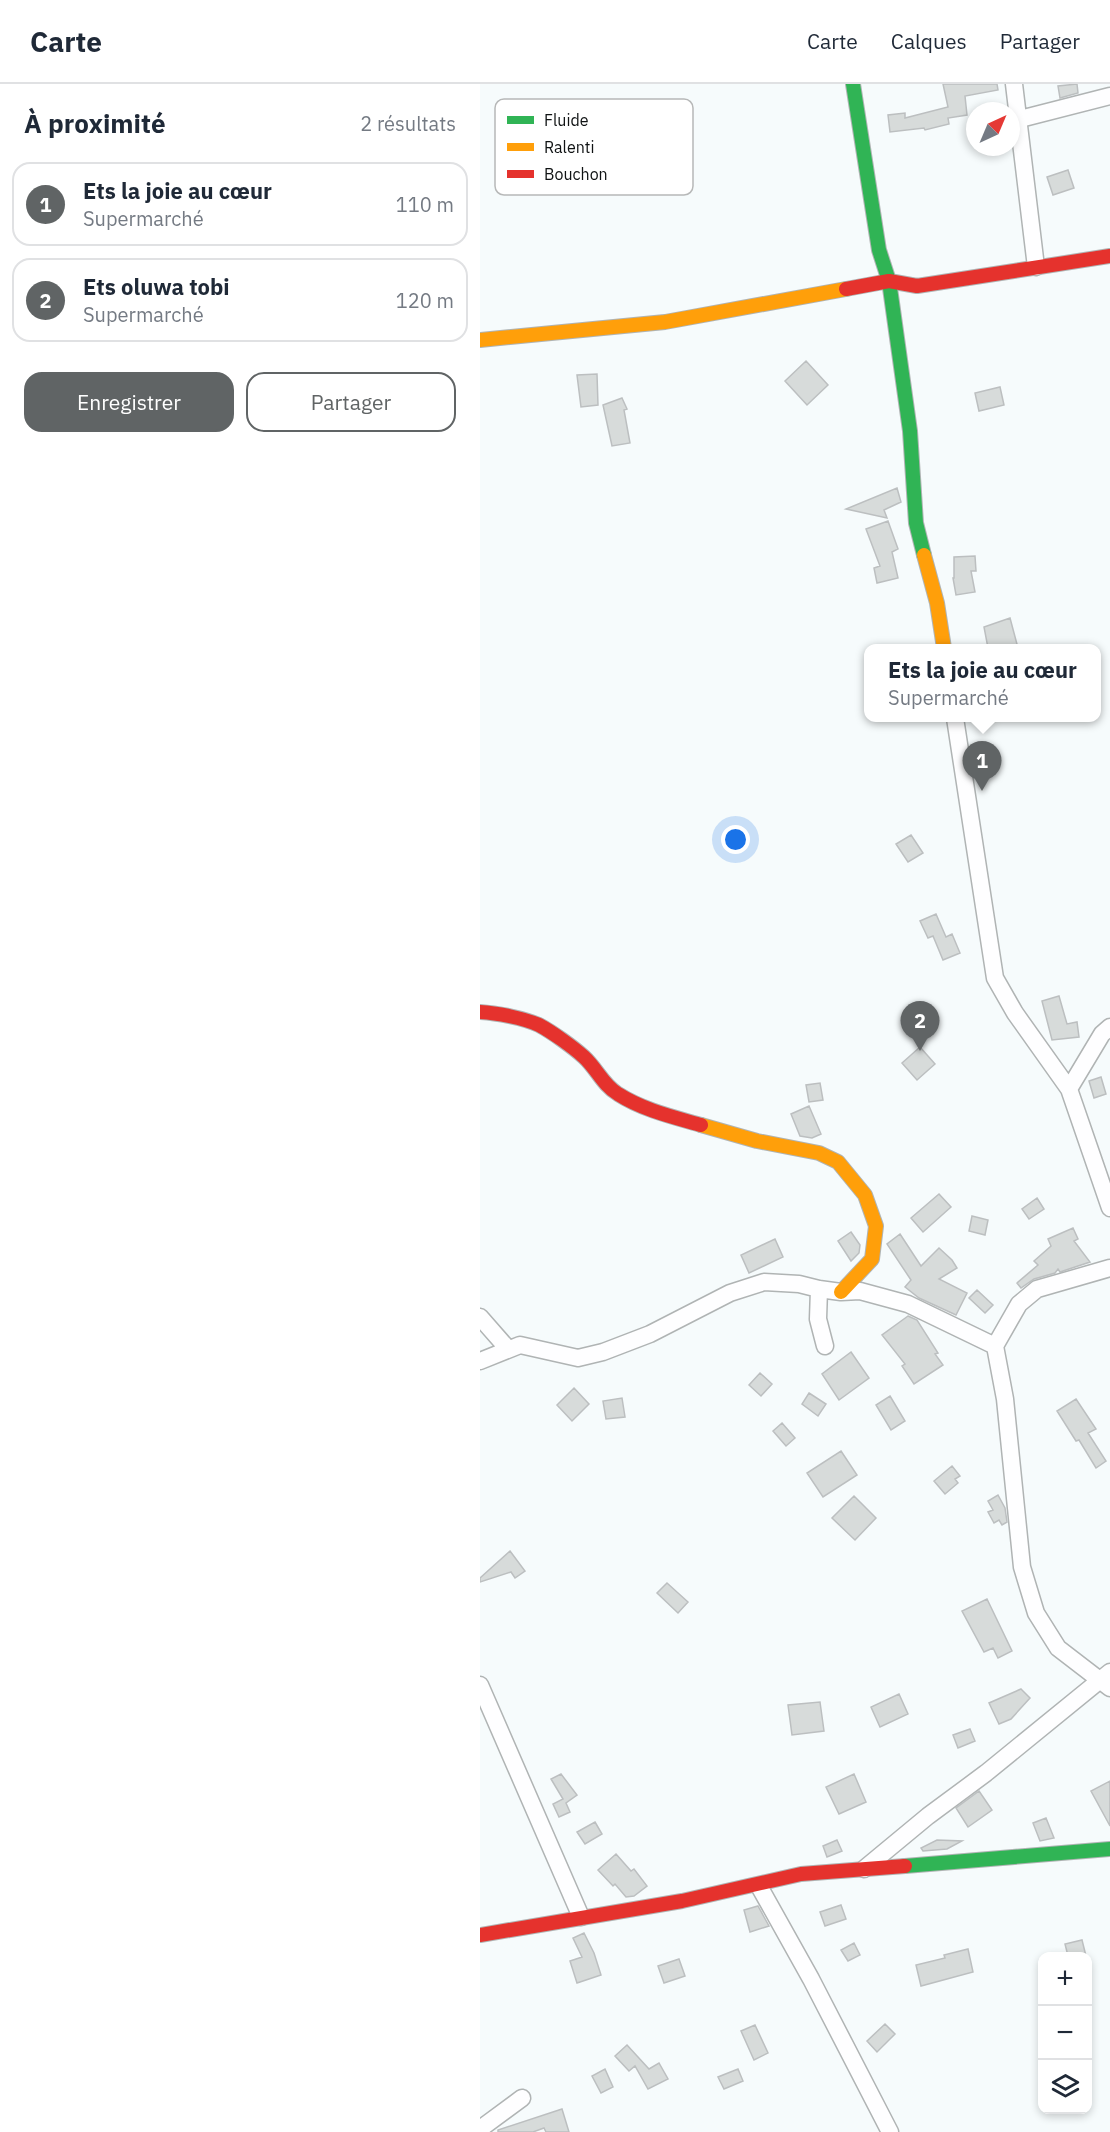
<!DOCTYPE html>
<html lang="fr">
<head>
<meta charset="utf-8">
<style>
	body { margin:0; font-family:"IBM Plex Sans",sans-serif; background:#f6f6f7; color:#1f2937 }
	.controls { position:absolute; right:18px; bottom:18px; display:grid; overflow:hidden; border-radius:12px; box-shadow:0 3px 9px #0003 }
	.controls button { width:54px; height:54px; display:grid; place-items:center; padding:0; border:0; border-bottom:2px solid #e0e1e3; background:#fff; color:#1f2937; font:30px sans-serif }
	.compass { position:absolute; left:486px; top:18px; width:54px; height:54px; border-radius:50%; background:#fff; box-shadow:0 3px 9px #0003; rotate:44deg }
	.you { position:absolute; left:256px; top:756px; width:21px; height:21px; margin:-15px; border:4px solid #fff; border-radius:50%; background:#1a73e8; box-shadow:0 0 0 9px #1a73e833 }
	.badge { display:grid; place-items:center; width:39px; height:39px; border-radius:50%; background:#606465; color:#fff; font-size:20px; font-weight:700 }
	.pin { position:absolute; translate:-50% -50px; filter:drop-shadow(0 2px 3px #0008) }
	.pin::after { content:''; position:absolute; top:32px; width:21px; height:18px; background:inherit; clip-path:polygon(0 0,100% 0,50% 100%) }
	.popup { position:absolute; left:384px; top:560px; width:237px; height:78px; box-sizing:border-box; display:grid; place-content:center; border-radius:12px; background:#fff; filter:drop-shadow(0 2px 4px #0005); font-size:20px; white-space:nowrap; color:#747a83 }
	.popup b { font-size:22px; color:#1f2937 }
	.popup::after { content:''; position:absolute; left:50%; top:100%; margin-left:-12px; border:12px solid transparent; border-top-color:#fff }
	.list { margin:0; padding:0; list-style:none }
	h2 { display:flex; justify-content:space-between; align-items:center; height:78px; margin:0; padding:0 24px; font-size:26px }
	h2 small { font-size:20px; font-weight:400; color:#747a83 }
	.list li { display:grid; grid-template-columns:39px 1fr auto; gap:18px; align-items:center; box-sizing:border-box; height:84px; margin:0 12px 12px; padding:0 12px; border:2px solid #e0e1e3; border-radius:18px }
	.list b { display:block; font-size:22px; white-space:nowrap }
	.list p { margin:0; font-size:20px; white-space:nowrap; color:#747a83 }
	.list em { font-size:20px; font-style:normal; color:#747a83 }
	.actions { display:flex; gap:12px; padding:18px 24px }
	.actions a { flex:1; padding:14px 0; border:2px solid #606465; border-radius:18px; text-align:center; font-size:21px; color:#606465 }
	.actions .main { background:#606465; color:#fff }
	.icon { flex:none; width:33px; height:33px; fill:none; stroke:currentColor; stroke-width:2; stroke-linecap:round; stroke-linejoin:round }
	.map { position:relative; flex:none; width:630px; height:2048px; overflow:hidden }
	header { display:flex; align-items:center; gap:36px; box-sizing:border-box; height:84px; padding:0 30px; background:#fff; border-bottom:2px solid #e0e1e3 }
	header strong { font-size:28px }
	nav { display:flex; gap:33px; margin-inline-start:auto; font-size:21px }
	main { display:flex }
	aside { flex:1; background:#fff }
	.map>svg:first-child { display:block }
</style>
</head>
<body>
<header>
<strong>Carte</strong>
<nav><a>Carte</a><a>Calques</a><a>Partager</a></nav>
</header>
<main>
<aside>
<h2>À proximité<small>2 résultats</small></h2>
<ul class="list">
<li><span class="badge">1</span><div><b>Ets la joie au cœur</b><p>Supermarché</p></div><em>110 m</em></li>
<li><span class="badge">2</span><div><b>Ets oluwa tobi</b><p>Supermarché</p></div><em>120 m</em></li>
</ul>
<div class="actions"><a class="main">Enregistrer</a><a>Partager</a></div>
</aside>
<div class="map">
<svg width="630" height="2048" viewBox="0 0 630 2048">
	<rect width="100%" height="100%" fill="#f6fbfc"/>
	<path fill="#d7dbda" stroke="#bcbfc0" stroke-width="1.5" d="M463 0H517L518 6 485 12 487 31 468 34 469 40 445 46 444 44 410 48 408 31 425 29V34L468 23Z
		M597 0 598 9 580 14 578 2Z
		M588 86 594 104 573 111 567 93Z
		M326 277 348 301 327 321 305 297Z
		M117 290 118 321 101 323 97 291Z
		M520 303 524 321 499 327 495 309Z
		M142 314 147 325 144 326 150 359 132 362 123 321Z
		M417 404 421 418 404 426 407 434 366 425Z
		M408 437 418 465 412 468 418 494 397 499 394 484 400 482 386 445Z
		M495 472 496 487H491L495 508 476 511 473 494H474V473Z
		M530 534 538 564H508L504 543Z
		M431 751 443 769 428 778 416 760Z
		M456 830 466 853 472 850 480 869 463 876 453 852 448 854 440 837Z
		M579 912 587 940 597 938 599 953 572 956 562 917Z
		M440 963 455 980 437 996 422 979Z
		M621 993 626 1010 614 1014 609 997Z
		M340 999 343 1016 329 1018 326 1001Z
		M329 1022 341 1050 332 1054 320 1052 311 1030Z
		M459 1110 471 1123 443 1148 431 1134Z
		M557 1114 564 1125 549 1135 542 1125Z
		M492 1132 508 1136 505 1151 489 1147Z
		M593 1144 598 1155 594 1157 610 1178 580 1188 578 1185 575 1189 554 1195 541 1204 537 1199 558 1181 554 1177 571 1162 568 1155Z
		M371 1148 380 1161 379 1169 371 1177 358 1157Z
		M420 1150 441 1182 459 1164 472 1176 477 1184 459 1195 487 1209 476 1231 439 1214 425 1203 431 1196 407 1160Z
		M295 1155 303 1173 269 1189 261 1171Z
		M497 1206 513 1221 505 1229 489 1214Z
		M428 1232 437 1236 458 1269 455 1270 463 1281 434 1300 422 1282 425 1280 402 1251Z
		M371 1268 389 1294 359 1316 342 1290Z
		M280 1289 292 1300 281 1312 269 1301Z
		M94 1304 109 1320 92 1337 77 1321Z
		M329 1309 346 1320 338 1332 322 1320Z
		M410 1312 425 1337 411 1346 396 1321Z
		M142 1314 145 1333 126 1335 123 1317Z
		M596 1315 616 1345 608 1349 626 1377 616 1384 599 1356 596 1357 577 1327Z
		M302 1339 315 1354 306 1362 293 1347Z
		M361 1367 377 1391 343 1413 327 1389Z
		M472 1382 480 1392 475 1395 478 1399 465 1410 454 1397Z
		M518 1411 525 1424 527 1438 522 1441 519 1436 514 1439 508 1428 513 1426 508 1417Z
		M374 1412 396 1434 375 1456 352 1434Z
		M30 1467 45 1487 35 1494 31 1488 0 1498V1494Z
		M187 1499 208 1518 198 1529 177 1509Z
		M507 1515 532 1567 518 1574 513 1564 504 1568 482 1527Z
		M541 1605 550 1614 531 1635 519 1640 509 1619Z
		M419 1610 428 1630 400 1643 391 1623Z
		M340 1618 344 1647 312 1651 308 1621Z
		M490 1645 495 1657 478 1664 473 1651Z
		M81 1690 97 1711 86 1719 90 1728 79 1733 73 1720 83 1715 71 1695Z
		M374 1690 386 1718 359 1730 346 1703Z
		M630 1697V1742L611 1707Z
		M499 1707 512 1726 488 1743 476 1724Z
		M566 1734 574 1754 560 1757 553 1739Z
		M115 1738 122 1750 105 1760 97 1748Z
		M357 1756 362 1767 347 1773 343 1762Z
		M457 1756 482 1757 467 1765 443 1767 441 1764Z
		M136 1770 151 1787 154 1785 167 1802 154 1812 146 1813 135 1800 133 1802 118 1786Z
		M361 1821 366 1835 345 1842 340 1828Z
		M278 1822 289 1842 270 1848 264 1826Z
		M104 1849 114 1869 121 1891 97 1899 90 1877 102 1873 93 1854Z
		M602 1856 606 1872H588L585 1860Z
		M374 1859 380 1871 368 1877 361 1866Z
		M488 1865 493 1888 441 1902 436 1881 465 1874 464 1871Z
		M199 1875 205 1892 184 1899 178 1882Z
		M405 1940 415 1950 397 1968 387 1957Z
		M275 1941 288 1969 274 1976 261 1947Z
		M147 1961 169 1985 179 1979 188 1995 168 2005 155 1982 149 1987 135 1972Z
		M125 1985 133 2003 121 2009 112 1992Z
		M258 1985 263 1997 244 2005 238 1993Z
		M82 2025 89 2048H66L64 2044 53 2048H18V2046Z"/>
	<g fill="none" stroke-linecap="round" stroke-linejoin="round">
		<g stroke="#b0b4b4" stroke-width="19">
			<path id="street" d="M534 0 556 183
				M540 35 630 12
				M475 634 515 894 535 929 589 1005 630 1124
				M589 1005 622 950 630 943
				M630 1184 557 1205 539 1220 515 1262 525 1315 542 1483 556 1529 578 1564 630 1604
				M339 1205 338 1235 345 1262
				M0 1233 28 1265
				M0 1277 40 1261 98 1274 123 1268 170 1250 250 1209 284 1198 319 1200 339 1205 361 1208 380 1207 428 1220 515 1262
				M0 1601 101 1833
				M384 1785 448 1732 506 1689 630 1588
				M279 1802 331 1895 410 2048
				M0 2045 42 2014"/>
		</g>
		<g stroke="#b0b4b4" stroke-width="16">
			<path id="fast" d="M373 0 399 166 409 197 430 347 436 439 444 471
				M425 1782 630 1765"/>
		</g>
		<g stroke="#b0b4b4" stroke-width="16">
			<path id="slow" d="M0 256 185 238 366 205
				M444 471 457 519 464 564
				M221 1041 277 1057 339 1069 358 1078 385 1111 396 1142 392 1175 361 1208"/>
		</g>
		<g stroke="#b0b4b4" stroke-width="16">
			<path id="jam" d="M366 205 409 197 437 202 630 172
				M0 928C17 929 43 934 59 941 72 948 93 963 104 973 117 985 123 1001 138 1010 163 1026 193 1033 221 1041
				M0 1851 202 1817 321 1790 425 1782"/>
		</g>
		<use href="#street" stroke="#fefeff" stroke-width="16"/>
		<use href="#fast" stroke="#30b455" stroke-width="14"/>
		<use href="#slow" stroke="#ff9f0a" stroke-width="14"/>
		<use href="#jam" stroke="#e5322d" stroke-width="14"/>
	</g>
	<rect x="15" y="15" width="198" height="96" rx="9" fill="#fff" stroke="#b7b8b8" stroke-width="1.5"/>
	<rect x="27" y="32" width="27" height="8" fill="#30b455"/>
	<rect x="27" y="59" width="27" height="8" fill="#ff9f0a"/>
	<rect x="27" y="86" width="27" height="8" fill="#e5322d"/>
	<g font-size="16" fill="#0f1213">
		<text x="64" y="42">Fluide</text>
		<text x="64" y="69">Ralenti</text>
		<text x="64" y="96">Bouchon</text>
	</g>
</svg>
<div class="controls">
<button>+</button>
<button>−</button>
<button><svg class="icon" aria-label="layers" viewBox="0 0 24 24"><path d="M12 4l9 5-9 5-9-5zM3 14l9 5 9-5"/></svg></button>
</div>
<svg class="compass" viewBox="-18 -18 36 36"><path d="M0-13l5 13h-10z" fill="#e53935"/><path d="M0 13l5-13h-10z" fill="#747a83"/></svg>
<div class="you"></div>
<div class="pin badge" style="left:502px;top:707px">1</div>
<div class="popup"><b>Ets la joie au cœur</b>Supermarché</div>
<div class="pin badge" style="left:440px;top:967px">2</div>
</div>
</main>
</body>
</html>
